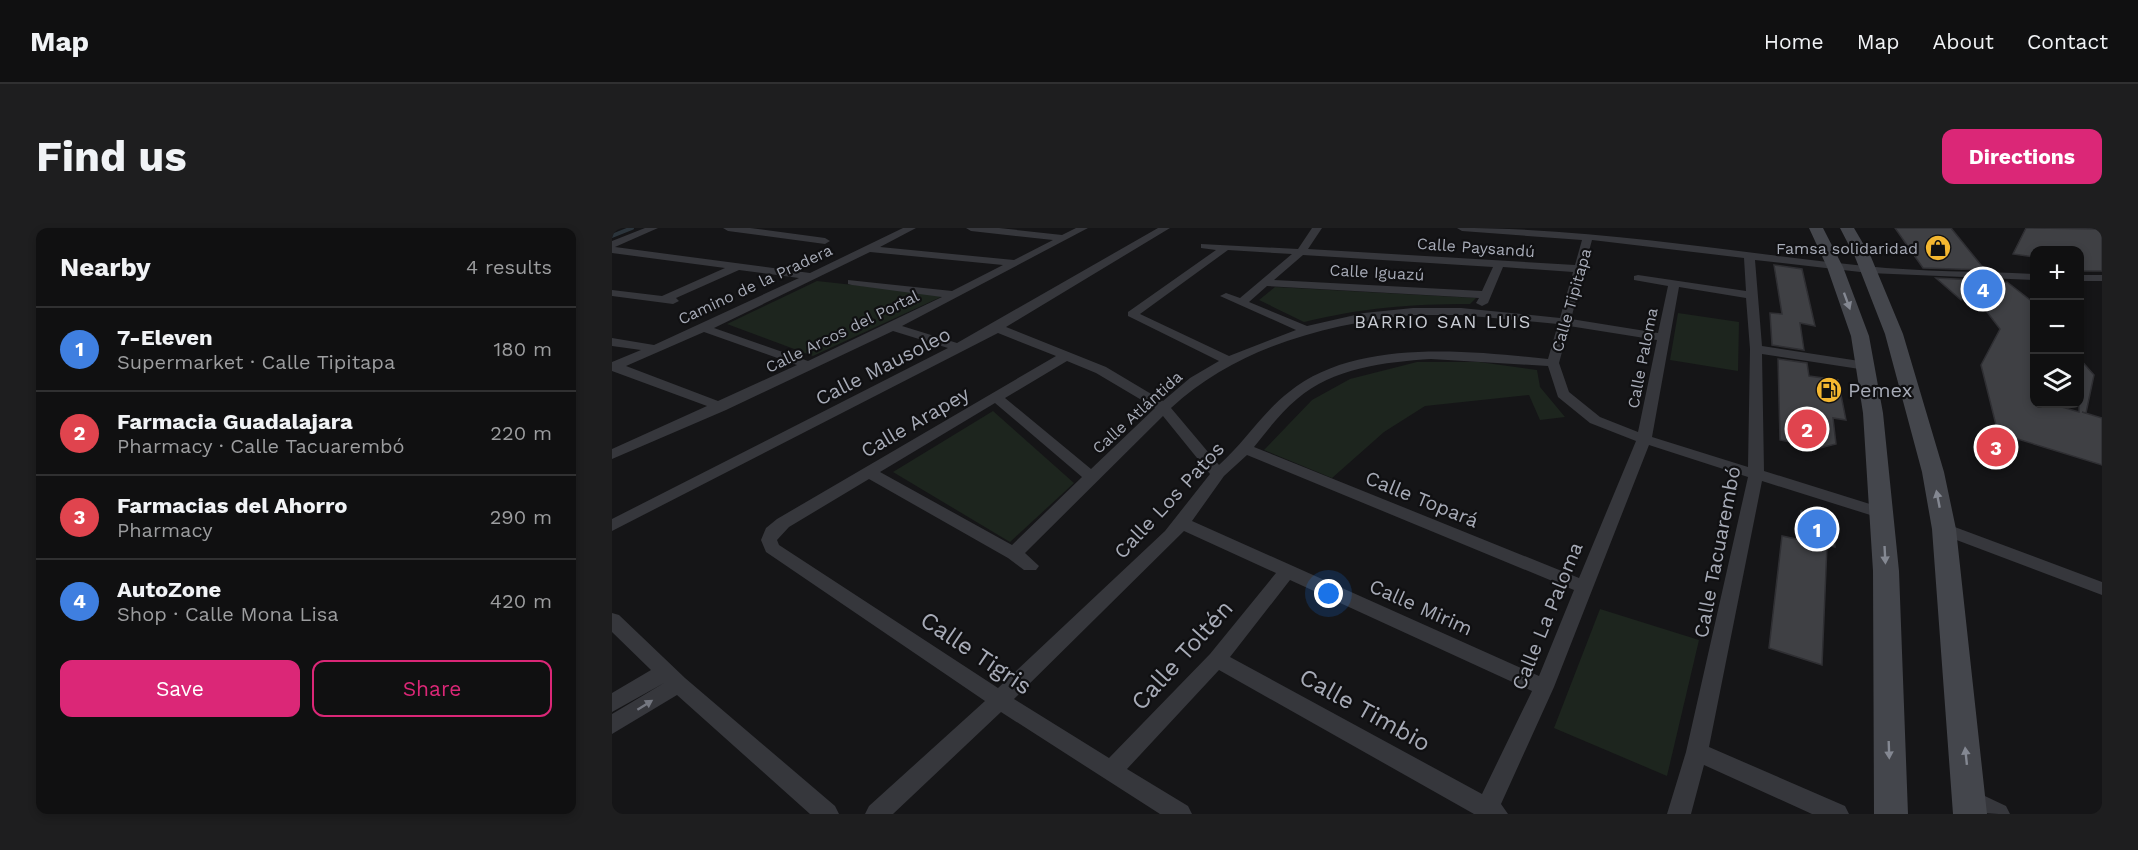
<!DOCTYPE html>
<html lang="en">
<head>
<meta charset="utf-8">
<style>
	body { margin:0; font-family:"Work Sans",sans-serif; background:#1e1e1f; color:#f1f3f6 }
	.controls { position:absolute; right:18px; top:18px; display:grid; overflow:hidden; border-radius:12px; box-shadow:0 3px 9px #0003 }
	.controls button { width:54px; height:54px; display:grid; place-items:center; padding:0; border:0; border-bottom:2px solid #303031; background:#101011; color:#f1f3f6; font:30px sans-serif }
	.you { position:absolute; left:717px; top:366px; width:21px; height:21px; margin:-15px; border:4px solid #fff; border-radius:50%; background:#1a73e8; box-shadow:0 0 0 9px #1a73e833 }
	.badge { display:grid; place-items:center; width:39px; height:39px; border-radius:50%; background:#db2777; color:#fff; font-size:20px; font-weight:700 }
	.pin { position:absolute; translate:-50% -50%; border:3px solid #fff; box-shadow:0 2px 6px #0006 }
	.list { margin:0; padding:0; list-style:none }
	h2 { display:flex; justify-content:space-between; align-items:center; height:78px; margin:0; padding:0 24px; font-size:26px }
	h2 small { font-size:20px; font-weight:400; color:#9c9d9f }
	.list li { display:grid; grid-template-columns:39px 1fr auto; gap:18px; align-items:center; box-sizing:border-box; height:84px; padding:0 24px; border-top:2px solid #303031 }
	.list b { display:block; font-size:22px; white-space:nowrap }
	.list p { margin:0; font-size:20px; white-space:nowrap; color:#9c9d9f }
	.list em { font-size:20px; font-style:normal; color:#9c9d9f }
	.actions { display:flex; gap:12px; padding:18px 24px }
	.actions a { flex:1; padding:14px 0; border:2px solid #db2777; border-radius:12px; text-align:center; font-size:21px; color:#db2777 }
	.actions .main { background:#db2777; color:#fff }
	.icon { flex:none; width:33px; height:33px; fill:none; stroke:currentColor; stroke-width:2; stroke-linecap:round; stroke-linejoin:round }
	.map { position:relative; flex:none; width:1490px; height:586px; overflow:hidden; border-radius:12px }
	header { display:flex; align-items:center; gap:36px; box-sizing:border-box; height:84px; padding:0 30px; background:#101011; border-bottom:2px solid #303031 }
	header strong { font-size:28px }
	nav { display:flex; gap:33px; margin-inline-start:auto; font-size:21px }
	.intro { display:flex; align-items:center; justify-content:space-between; box-sizing:border-box; height:144px; padding:0 36px }
	h1 { margin:0; font-size:42px }
	.button { padding:15px 27px; border-radius:12px; background:#db2777; color:#fff; font-size:21px; font-weight:700 }
	main { display:flex; gap:36px; padding:0 36px }
	aside { flex:1; background:#101011; border-radius:12px; box-shadow:0 3px 9px #0003 }
	.map>svg:first-child { display:block }
</style>
</head>
<body>
<header>
<strong>Map</strong>
<nav><a>Home</a><a>Map</a><a>About</a><a>Contact</a></nav>
</header>
<div class="intro"><h1>Find us</h1><a class="button">Directions</a></div>
<main>
<aside>
<h2>Nearby<small>4 results</small></h2>
<ul class="list">
<li><span class="badge" style="background:#3f7fe0">1</span><div><b>7-Eleven</b><p>Supermarket · Calle Tipitapa</p></div><em>180 m</em></li>
<li><span class="badge" style="background:#e0444e">2</span><div><b>Farmacia Guadalajara</b><p>Pharmacy · Calle Tacuarembó</p></div><em>220 m</em></li>
<li><span class="badge" style="background:#e0444e">3</span><div><b>Farmacias del Ahorro</b><p>Pharmacy</p></div><em>290 m</em></li>
<li><span class="badge" style="background:#3f7fe0">4</span><div><b>AutoZone</b><p>Shop · Calle Mona Lisa</p></div><em>420 m</em></li>
</ul>
<div class="actions"><a class="main">Save</a><a>Share</a></div>
</aside>
<div class="map">
<svg width="1490" height="586" viewBox="0 0 1490 586">
	<rect width="100%" height="100%" fill="#151517"/>
	<path fill="#1d251e" d="M205 53 333 67 201 128 115 96Z
		M663 59 864 70 858 76C799 76 749 80 692 94L647 72Z
		M1066 85 1127 94 1126 143 1058 132Z
		M805 134H867L925 142 928 159 953 189 928 192 917 167 813 178 772 204 720 250 652 222 700 172 738 151Z
		M381 183 462 255 398 314 281 244Z
		M988 381 1087 412 1055 548 942 500Z"/>
	<g fill="none" stroke-linecap="round" stroke-linejoin="round">
		<path stroke="#2b343b" stroke-width="4" d="M0 8 20 0"/>
	</g>
	<path fill="#3f4044" stroke="#2f2f33" stroke-width="1.5" d="M1283 0H1339L1373 42 1311 40Z
		M1414 0 1490 1V43H1467V22H1422V29L1401 26Z
		M1162 37 1190 41 1203 98 1188 95 1192 122 1160 117 1158 85 1170 86Z
		M1324 50 1382 53 1385 56 1395 54 1422 75V176H1440L1467 184V130L1482 147 1474 185 1470 184 1490 190V237L1386 205 1369 137 1388 101 1363 68 1349 72Z
		M1166 131 1195 135 1197 148 1226 152 1234 192 1221 190 1224 216 1208 220 1168 212Z
		M1189 283 1221 291 1223 319 1215 317 1210 437 1157 420 1170 308 1189 312Z"/>
	<g fill="none" stroke-linecap="round" stroke-linejoin="round">
		<path fill="#36373c" fill-rule="evenodd" d="M33 0H46L3 19 198 45 291 0H304L268 19 402 32 441 12 359 3 354 0H387L450 7 464 0H476L290 98 345 115 546 0H558L394 99 494 139 551 173 578 150 607 133 516 88V84L604 22 589 20V16L686 21 700 0H710L696 21 963 37 970 12 850 3 845 0C982 0 1118 24 1253 38 1309 44 1366 43 1422 46V52L1257 45 1143 32 1150 118 1254 134 1260 138 1254 142 1150 126 1152 243 1277 282 1279 286 1271 291 1150 253 1097 519 1233 578 1237 586H1200L1092 537 1079 586H1055L1074 524 1136 249 1037 217 942 459 889 576 896 586H862L607 442 515 541 576 578 580 586H548L389 484 281 586H253L257 578 373 473 154 324 149 312 154 300 165 291 444 128 386 105 0 303V291L336 120 281 103 114 182 0 231V221L95 178 0 143V134L29 122 0 118V110L42 117 187 50 127 42 64 70 67 73 61 76 0 68V62L50 68 113 40 0 25V13ZM980 12 1132 30 1134 63 1026 47 1022 48V52L1056 58 1046 105 959 91ZM616 22 680 26 628 70 614 65 608 68 684 102 617 128 528 86ZM258 24 391 37 340 63 236 52V56L240 57 330 69 196 133 102 100ZM691 27 881 39 870 63 662 52ZM891 39 961 44 948 90 849 80H801L752 85 695 98 637 74 655 58 867 70 864 75 870 78 876 75ZM1067 59 1134 70 1138 121 1136 239 1040 209ZM801 87H849L946 96 936 131C856 123 744 110 677 164 650 185 632 215 607 237L559 180C625 119 714 96 801 87ZM957 98 1045 112 1026 204 988 189 957 164 947 135ZM92 104 185 137 106 173 14 138ZM819 131 936 138 946 169 978 195 1024 213 967 350 642 219C655 203 668 185 685 171 721 140 773 134 819 131ZM455 133 484 145 543 180 479 241 393 170ZM383 175 470 249 400 317 268 244ZM551 188 598 246 553 303 386 460 167 317 165 312 177 299 257 251 396 330 412 342H424L427 338 413 325ZM635 227 962 362 927 448 580 293 612 248ZM572 303 664 345 598 426 497 530 402 471ZM678 352 920 463 870 566 618 429Z
			M111 0H138L213 10 218 13 213 16 116 3Z
			M1468 47H1490V53H1468Z
			M1332 295 1490 354V367L1326 305 1324 301Z
			M0 385 7 387 73 450 223 578 227 586H198L65 467 0 506V486L52 455 0 484V465L39 442 0 404Z
			M1358 561 1394 578 1398 586C1379 586 1355 586 1347 571L1350 564Z"/>
		<path fill="#44464c" fill-rule="evenodd" d="M1197 0H1211L1231 39 1257 108 1271 185 1287 343 1296 586H1262L1261 343 1251 185 1239 108 1215 39Z
			M1228 0H1242L1259 29 1291 106 1332 244 1344 301 1375 586H1341L1320 301 1310 244 1273 106 1243 29Z"/>
	</g>
	<defs><path id="oneway-solid" d="M-6-.8H1V-3.2L6.5 0L1 3.2V.8H-6Z" transform="scale(1.5)"/></defs>
	<g fill="#848892">
		<use href="#oneway-solid" transform="translate(1235 73) rotate(70)"/>
		<use href="#oneway-solid" transform="translate(1326 271) rotate(-101)"/>
		<use href="#oneway-solid" transform="translate(1273 327) rotate(87)"/>
		<use href="#oneway-solid" transform="translate(1277 522) rotate(88)"/>
		<use href="#oneway-solid" transform="translate(1354 528) rotate(-96)"/>
	</g>
	<use fill="#747780" href="#oneway-solid" transform="translate(33 477) rotate(-32)"/>
	<defs>
		<g id="shop-disc" transform="scale(1.35)"><circle r="9.5" fill="#f4b730" stroke="#101012"/><path d="M-5-2.5h2.3a2.7 3.5 0 0 1 5.4 0H5L5.5 6h-11ZM-1.5-2.5h3a1.5 2.3 0 0 0-3 0Z" fill="#111"/></g>
		<g id="fuel-disc" transform="scale(1.35)"><circle r="9.5" fill="#f4b730" stroke="#101012"/><path d="M-5.5-6h7V0h2V4h1.3V-2.5L3-4.5l.8-.8L6-3V5H2.5V1h-1V6h-7ZM-4.2-4.7v3.2H.2V-4.7Z" fill="#111"/></g>
	</defs>
	<g fill-rule="evenodd">
		<use href="#shop-disc" x="1326" y="20"/>
		<use href="#fuel-disc" x="1217" y="162"/>
	</g>
	<g text-anchor="middle" stroke-width="4.5" stroke-linejoin="round" paint-order="stroke">
		<g font-size="16" fill="#a7abb7" stroke="#101012">
			<text transform="translate(864 19) rotate(4)" y="6">Calle Paysandú</text>
			<text transform="translate(765 44) rotate(3)" y="6">Calle Iguazú</text>
			<text transform="translate(143 56) rotate(-25)" y="6">Camino de la Pradera</text>
			<text transform="translate(959 72) rotate(-74)" y="6">Calle Tipitapa</text>
			<text transform="translate(230 103) rotate(-26)" y="6">Calle Arcos del Portal</text>
			<text transform="translate(1030 130) rotate(-79)" y="6">Calle Paloma</text>
			<text transform="translate(525 184) rotate(-42)" y="6">Calle Atlántida</text>
		</g>
		<g font-size="16" fill="#a7abb7" stroke="#101012" text-anchor="end">
			<text x="1306" y="26">Famsa solidaridad</text>
		</g>
		<g font-size="18" letter-spacing="1.5" fill="#c8cbd3" stroke="#101012">
			<text x="831" y="100">BARRIO SAN LUIS</text>
		</g>
		<g font-size="20" fill="#a7abb7" stroke="#101012">
			<text transform="translate(271 138) rotate(-27)" y="7">Calle Mausoleo</text>
			<text transform="translate(303 194) rotate(-30)" y="7">Calle Arapey</text>
			<text transform="translate(810 271) rotate(22)" y="7">Calle Topará</text>
			<text transform="translate(557 272) rotate(-47)" y="7">Calle Los Patos</text>
			<text transform="translate(1105 324) rotate(-79)" y="7">Calle Tacuarembó</text>
			<text transform="translate(809 379) rotate(24)" y="7">Calle Mirim</text>
			<text transform="translate(935 388) rotate(-68)" y="7">Calle La Paloma</text>
		</g>
		<g font-size="20" fill="#a7abb7" stroke="#101012" text-anchor="start">
			<text x="1236" y="169">Pemex</text>
		</g>
		<g font-size="24" fill="#a7abb7" stroke="#101012">
			<text transform="translate(364 425) rotate(34)" y="8">Calle Tigris</text>
			<text transform="translate(570 427) rotate(-48)" y="8">Calle Toltén</text>
			<text transform="translate(753 482) rotate(29)" y="8">Calle Timbio</text>
		</g>
	</g>
</svg>
<div class="controls">
<button>+</button>
<button>−</button>
<button><svg class="icon" aria-label="layers" viewBox="0 0 24 24"><path d="M12 4l9 5-9 5-9-5zM3 14l9 5 9-5"/></svg></button>
</div>
<div class="you"></div>
<div class="pin badge" style="left:1205px;top:301px;background:#3f7fe0">1</div>
<div class="pin badge" style="left:1195px;top:201px;background:#e0444e">2</div>
<div class="pin badge" style="left:1384px;top:219px;background:#e0444e">3</div>
<div class="pin badge" style="left:1371px;top:61px;background:#3f7fe0">4</div>
</div>
</main>
</body>
</html>
